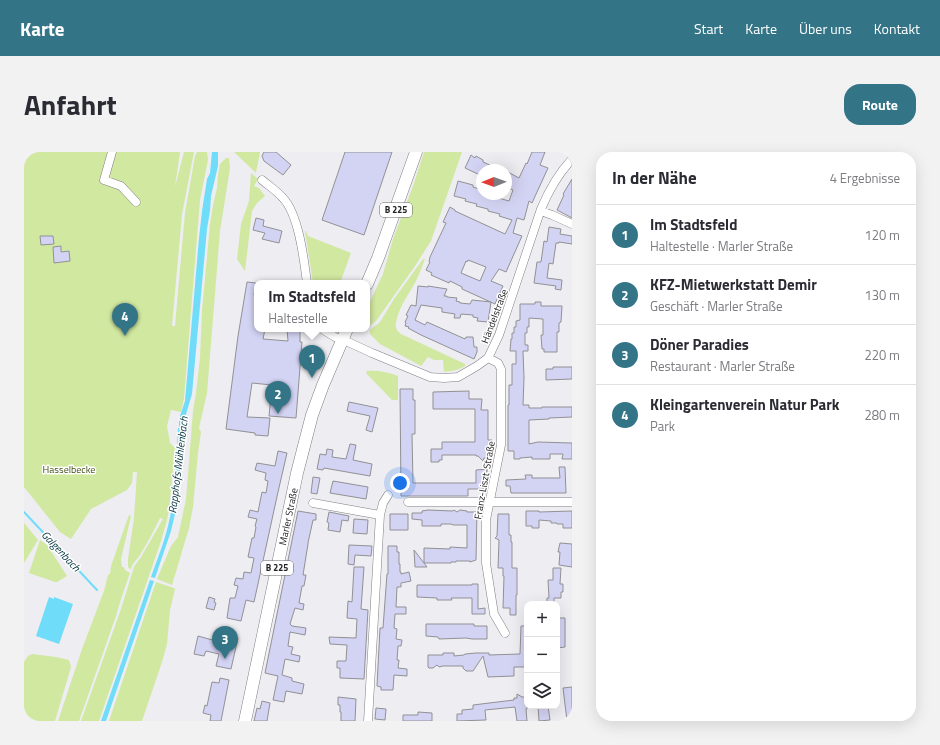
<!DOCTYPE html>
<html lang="de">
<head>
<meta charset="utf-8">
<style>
	body { margin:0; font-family:"Titillium Web",sans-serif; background:#f2f2f3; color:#2b2b33 }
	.controls { position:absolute; right:12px; bottom:12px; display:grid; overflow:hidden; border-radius:8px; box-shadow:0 4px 16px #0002 }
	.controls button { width:36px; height:36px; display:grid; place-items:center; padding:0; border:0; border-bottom:1px solid #e1e1e2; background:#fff; color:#2b2b33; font:20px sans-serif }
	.compass { position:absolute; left:452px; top:12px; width:36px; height:36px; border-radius:50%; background:#fff; box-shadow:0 4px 16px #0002; rotate:269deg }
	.you { position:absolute; left:376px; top:331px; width:14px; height:14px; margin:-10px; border:3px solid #fff; border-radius:50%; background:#1a73e8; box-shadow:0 0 0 6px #1a73e833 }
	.badge { display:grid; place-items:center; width:26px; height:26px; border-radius:50%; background:#337587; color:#fff; font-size:13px; font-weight:700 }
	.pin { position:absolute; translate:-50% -33px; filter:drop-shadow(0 1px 2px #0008) }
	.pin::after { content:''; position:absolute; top:21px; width:14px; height:12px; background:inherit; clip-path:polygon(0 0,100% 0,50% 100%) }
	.popup { position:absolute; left:230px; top:128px; width:116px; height:52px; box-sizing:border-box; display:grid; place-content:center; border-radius:8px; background:#fff; filter:drop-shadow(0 1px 3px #0005); font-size:13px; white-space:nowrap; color:#7c7c81 }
	.popup b { font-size:15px; color:#2b2b33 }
	.popup::after { content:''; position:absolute; left:50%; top:100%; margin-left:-8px; border:8px solid transparent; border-top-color:#fff }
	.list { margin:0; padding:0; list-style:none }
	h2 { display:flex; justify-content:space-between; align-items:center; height:52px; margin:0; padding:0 16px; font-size:17px }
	h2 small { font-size:13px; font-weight:400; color:#7c7c81 }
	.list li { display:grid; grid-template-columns:26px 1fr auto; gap:12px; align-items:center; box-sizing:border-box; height:60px; padding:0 16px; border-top:1px solid #e1e1e2 }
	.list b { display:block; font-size:15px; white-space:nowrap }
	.list p { margin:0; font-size:13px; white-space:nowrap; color:#7c7c81 }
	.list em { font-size:13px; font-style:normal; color:#7c7c81 }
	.icon { flex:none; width:22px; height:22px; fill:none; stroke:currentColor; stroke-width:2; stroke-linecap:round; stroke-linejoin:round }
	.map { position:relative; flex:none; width:548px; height:569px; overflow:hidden; border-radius:16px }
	header { display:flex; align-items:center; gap:24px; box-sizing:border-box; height:56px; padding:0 20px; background:#337587; color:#fff }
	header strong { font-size:19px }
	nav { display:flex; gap:22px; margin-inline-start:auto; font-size:14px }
	.intro { display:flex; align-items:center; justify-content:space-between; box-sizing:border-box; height:96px; padding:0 24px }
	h1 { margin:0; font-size:28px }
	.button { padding:10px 18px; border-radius:16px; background:#337587; color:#fff; font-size:14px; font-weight:700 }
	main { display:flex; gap:24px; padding:0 24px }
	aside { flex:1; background:#fff; border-radius:16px; box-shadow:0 4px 16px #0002 }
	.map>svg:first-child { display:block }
</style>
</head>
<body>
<header>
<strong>Karte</strong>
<nav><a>Start</a><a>Karte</a><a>Über uns</a><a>Kontakt</a></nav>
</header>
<div class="intro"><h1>Anfahrt</h1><a class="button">Route</a></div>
<main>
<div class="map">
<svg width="548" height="569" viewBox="0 0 548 569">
	<rect width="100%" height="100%" fill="#ededf2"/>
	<path fill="#d1e8a0" d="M0 0H156L151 35 160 0H170L158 62 148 174H151L161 61 171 4 173 0H183L184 8 176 48 160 246 157 260 147 258 143 274 146 291 151 296 145 358 143 368 137 389 75 569H57L97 457 110 415 117 405 139 367 136 366C130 379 123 391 116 403 113 408 108 411 107 417H106L104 415V407L110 366 113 320H109L108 331 103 338 67 357 47 387 36 380 0 335Z
		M210 0H236L232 21Z
		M400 0H438L407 89 391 114 352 169 343 176V156L359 122 369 87 389 34Z
		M202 6H205L206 16 196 79 183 241 175 276 177 280 174 301 169 355 165 376 148 433 133 427 147 394 154 385 162 347 169 259 172 241 176 206 178 159 186 72 189 53 193 36 194 23 196 12Z
		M227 21 234 27 230 34 235 36 241 44 233 51 228 59 221 119 213 107 217 72 225 49Z
		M281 79H282L284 84 327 101 316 131H289Z
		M399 107H401C398 115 395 123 391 131 384 143 374 157 372 171 371 176 373 179 377 182L441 212V214C435 218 427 219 420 220L419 208H410L404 205 397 214 356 192 346 182V178L356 170 370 147Z
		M343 219C354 218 363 220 374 224V248H368L342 221Z
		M105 363 107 364 97 407 98 415H100L101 418 106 421 97 447 92 464 55 569H34L58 497 80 439 84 423 86 422 87 414Z
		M0 371 14 388 0 411Z
		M16 388 23 393 43 424 33 430H31L5 421Z
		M132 430 150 436 151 437 146 458 143 492 138 510 118 569H85Z
		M8 502 32 505 45 508 47 515 31 569H0V510L4 504Z"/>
	<path fill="#6fddfa" d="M188 0H194V14L187 44 186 59 183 77 168 242 160 269V275H155V267L161 249 175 86 178 59 183 27 186 21Z
		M154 276H160L154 342 151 362 147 379 131 426 127 425C134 405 142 386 146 365 152 336 152 305 154 276Z
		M126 428 130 429 82 569H77Z
		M25 445 30 447V445L49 452 35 492 12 484Z"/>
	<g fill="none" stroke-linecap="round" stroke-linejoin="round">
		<path stroke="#6fddfa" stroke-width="2" d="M0 360 73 438"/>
	</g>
	<path fill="#d3d3f3" stroke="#919195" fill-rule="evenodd" d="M240 0H252L267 13 259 23 240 9 238 4Z
		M321 0H368L340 83 298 68Z
		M508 0H521L516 13 524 16 508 51 505 49 500 68 493 66 489 81 498 84 482 120 475 117 467 129 479 134 471 152 438 137V135L426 129 425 131 407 123 408 121 402 118 406 110H405L406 105 422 71 419 70 426 55 431 58V59L481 82 488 68 475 64 476 62 464 59V57L452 54 453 52 441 49 442 47 430 44 434 29 449 33V35L458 38V42H466L472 44 471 45 485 49 489 38 482 35V19L495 26 502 11 503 12ZM444 108 462 115 456 129 437 121 442 109 443 110Z
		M447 3 451 6 452 4 459 8V10L477 18H458V24L441 16Z
		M548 27V66L533 58 540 43 539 42Z
		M232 66 240 68 239 74 258 79 255 91 238 87 241 81 229 78Z
		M525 75 537 77 536 82 548 84V92L535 90V91H532L529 112 525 111 523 126 538 128 537 138 531 137 532 134 510 131 513 110H517L520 89 523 90Z
		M16 84H29L30 92 17 93Z
		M37 94V100L45 99 46 109 30 111 29 95Z
		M223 130 232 131 230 143 233 144V177H241L239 187 264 189 263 177H276V190H278L272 266 245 264 248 233 228 231 223 265 246 266 244 284 231 283V281L202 277 214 184Z
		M394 134 404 135V134L423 137 420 144H423V145L433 146 432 149 436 150V151L446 152 448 148 467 150 464 170 453 169 454 166 449 165V163L437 162 436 166H430L431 162 418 160V156L397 153 391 168 401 173 403 170 441 187 442 185H449L450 195H453V200L450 207 397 183 384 176 385 175 381 174 382 171 381 170 384 164 382 163 387 153 392 154Z
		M511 150H517V154H538L537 170 535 171V180H533V200H520V197H518L517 183H519V167L505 166V175H503V181H501V193H504V199H499L500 226 499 253H505V256H518V255H548V265L525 266V267L505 268V292L514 290 547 291H548V307H538L539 302H526V307H508V305L496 306V307H490V299H484V253H485V233H488V212H492V199H486L487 187H488V181H490V175H492V169L496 168V152H511Z
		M529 215H548V227L522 228V217H529Z
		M376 237H389V248H391V282H388L389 331H452V318L464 317 465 324H461V337H444V344H377Z
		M445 239V247H458L457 258H464V288H468V298H467L466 301H465V306H460L459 309 454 304H452V303H418V308H415V310H407V297H418V290H451V257H409V240Z
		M325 250 354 256 348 280 342 278 346 264 323 259Z
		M326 292 332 293 329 308 348 312 346 324 300 316 299 318 293 317 296 302 302 303 303 297 309 298 308 305 322 307Z
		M254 299 263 301 254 340 230 450 222 448 217 469 203 466 206 446H211L214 434 210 433 212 426 219 427 220 420 227 421 230 406 224 405 228 386H230L232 375 231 374 233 367 224 365 226 358 234 360 238 340 242 341 244 329 241 328 242 321 231 318 233 311 251 314Z
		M535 315H541L542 341H487L486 334H482V328L502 327 501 323H508V326H536Z
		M289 325 296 326 293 342 287 341Z
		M309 329 344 335 342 347 306 341Z
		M404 358 429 359 430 358 433 360 436 358 443 359V360H453L452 408 446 410V409H432V410H427V411H400V396L426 397V395L443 396V373H429L427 372H417V374H398V368L388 367V361H398V359Z
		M274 359 292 362V368H289L284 391V392L279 423H282L280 434H278L275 451 280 452 279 458 271 456 266 472 268 474 282 476 281 483 266 480 264 494 269 495 267 502 276 504 275 510 261 507 258 523 268 526V529L280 532 278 542 262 539 260 550 249 548 254 524 241 521Z
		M502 359H515V360L548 359V376H539V372H533V371H527V369L515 368V376H508V374H502Z
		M305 360 325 364 324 369 318 368 316 380 304 378 305 371 303 370Z
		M366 362H384V378H366Z
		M474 362H485V383H487V390H488V416H493V443H492V463H486V456H479L480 424H479V416H474L475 388 471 386 473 384Z
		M330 367 344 368 343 382 329 381Z
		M536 391 548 392V415L535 413 536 400H534Z
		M325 393 348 394 347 404 331 403 330 413 324 412Z
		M364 394H373V400H375V412H376V420H377V422L385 420 387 429 377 431V435H373L372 455H382V462H371L370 476 373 477 372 487 378 488 377 494H374L373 508H375L374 516 383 517V524L370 523 369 538H357V535L353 534 356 476H359L363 422H364Z
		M390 398 403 415H391Z
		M330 415H340L337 457 344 458 340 527 316 526V516H313V509H322L323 493 306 492 305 485 332 486 333 467 323 466 324 449 328 450Z
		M529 416H537L536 432H539V440H537V446H530V452H523V446H525L524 428H529Z
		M448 432H454V457L461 456V462H448V446H427L428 448H413V446L393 445V433H448Z
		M185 445 191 447 190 450 192 451 190 458 182 456Z
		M533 466H541V495L533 496Z
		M402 472H450V474H463V487H448L442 486 415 487 414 485 402 484Z
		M497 474H503V515H490V524L464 525 459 504 449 519H442L439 516V514H419L415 515 413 513 409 516H405L404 515V503H419V501H430V504L440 503 441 502 452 501H465V503L496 502Z
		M174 484 192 489V491L202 493 204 484 214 486 207 517 192 514 195 502 182 499 180 504 170 502Z
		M196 526 205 528 197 569H186L187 563 179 561 181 553 183 554 188 530 195 531Z
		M548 535V569H543L539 536Z
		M493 542 498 545H503V557H502L503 569H493L491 555 461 558 462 568 433 569V562H438V558L449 557V553L490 548V546H493Z
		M314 545 332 547 331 569H317V560H316V553H314Z
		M238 549 246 551 243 569H230L233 556 236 557Z
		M514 554H524L526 568 515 569Z
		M352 556 362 557 361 568 351 567Z
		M394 560 408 561V569H379V563H394Z"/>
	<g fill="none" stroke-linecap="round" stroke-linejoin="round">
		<g stroke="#808084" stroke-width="9">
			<path id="street" d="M88 0 80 28 97 34 112 50
				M238 28C245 34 253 39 259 46 275 63 280 108 283 131
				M517 59 528 63 548 72
				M298 177 311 185 324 190 348 201 406 225 420 226 434 225 453 214 464 206 475 183 517 57C525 38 534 22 548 7
				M464 206 474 211 477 217V293L462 368V411L470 462 481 481
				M384 350H548
				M289 351 356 363 344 569
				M356 363 359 351 364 343"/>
		</g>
		<g stroke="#808084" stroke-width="13">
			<g id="primary">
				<path d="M343 132 354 106 392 0"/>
				<path id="s1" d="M221 569 273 321 288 263 299 233 323 177"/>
			</g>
		</g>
		<use href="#street" stroke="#fff" stroke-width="8"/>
		<use href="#primary" stroke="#fff" stroke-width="12"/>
	</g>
	<g text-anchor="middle" stroke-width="3" stroke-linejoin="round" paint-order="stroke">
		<g fill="#fff" stroke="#646466" stroke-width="1">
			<rect x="356" y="51" width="32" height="14" rx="3"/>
			<rect x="237" y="409" width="32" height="14" rx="3"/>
		</g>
		<g font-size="9" font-weight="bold" fill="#222224">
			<text x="372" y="61">B 225</text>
			<text x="253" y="419">B 225</text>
		</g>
		<g font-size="10" fill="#222224" stroke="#fff">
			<text transform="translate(470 164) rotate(-69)" y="4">Händelstraße</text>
			<text transform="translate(460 328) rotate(-80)" y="4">Franz-Liszt-Straße</text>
			<text dy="4" stroke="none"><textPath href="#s1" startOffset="209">Marler Straße</textPath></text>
		</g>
		<g font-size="10" fill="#404f16" stroke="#fff">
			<text x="45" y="321">Hasselbecke</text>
		</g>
		<g font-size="11" font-style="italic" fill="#00333f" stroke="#fff">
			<text transform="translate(154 313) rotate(-83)" y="4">Rapphofs Mühlenbach</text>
			<text transform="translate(37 399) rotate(47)" y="4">Galgenbach</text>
		</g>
	</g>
</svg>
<div class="controls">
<button>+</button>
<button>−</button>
<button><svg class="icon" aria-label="layers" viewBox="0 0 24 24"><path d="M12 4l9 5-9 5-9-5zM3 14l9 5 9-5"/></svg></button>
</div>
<svg class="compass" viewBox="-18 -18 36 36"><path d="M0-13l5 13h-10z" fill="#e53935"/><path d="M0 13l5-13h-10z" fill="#7c7c81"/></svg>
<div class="you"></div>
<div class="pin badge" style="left:288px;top:226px">1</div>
<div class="popup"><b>Im Stadtsfeld</b>Haltestelle</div>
<div class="pin badge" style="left:254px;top:262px">2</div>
<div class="pin badge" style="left:201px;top:507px">3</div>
<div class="pin badge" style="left:101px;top:184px">4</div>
</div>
<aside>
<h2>In der Nähe<small>4 Ergebnisse</small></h2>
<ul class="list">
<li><span class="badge">1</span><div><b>Im Stadtsfeld</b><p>Haltestelle · Marler Straße</p></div><em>120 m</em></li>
<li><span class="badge">2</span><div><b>KFZ-Mietwerkstatt Demir</b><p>Geschäft · Marler Straße</p></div><em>130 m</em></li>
<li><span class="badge">3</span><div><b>Döner Paradies</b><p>Restaurant · Marler Straße</p></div><em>220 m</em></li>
<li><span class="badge">4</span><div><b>Kleingartenverein Natur Park</b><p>Park</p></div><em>280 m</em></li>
</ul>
</aside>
</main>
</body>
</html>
